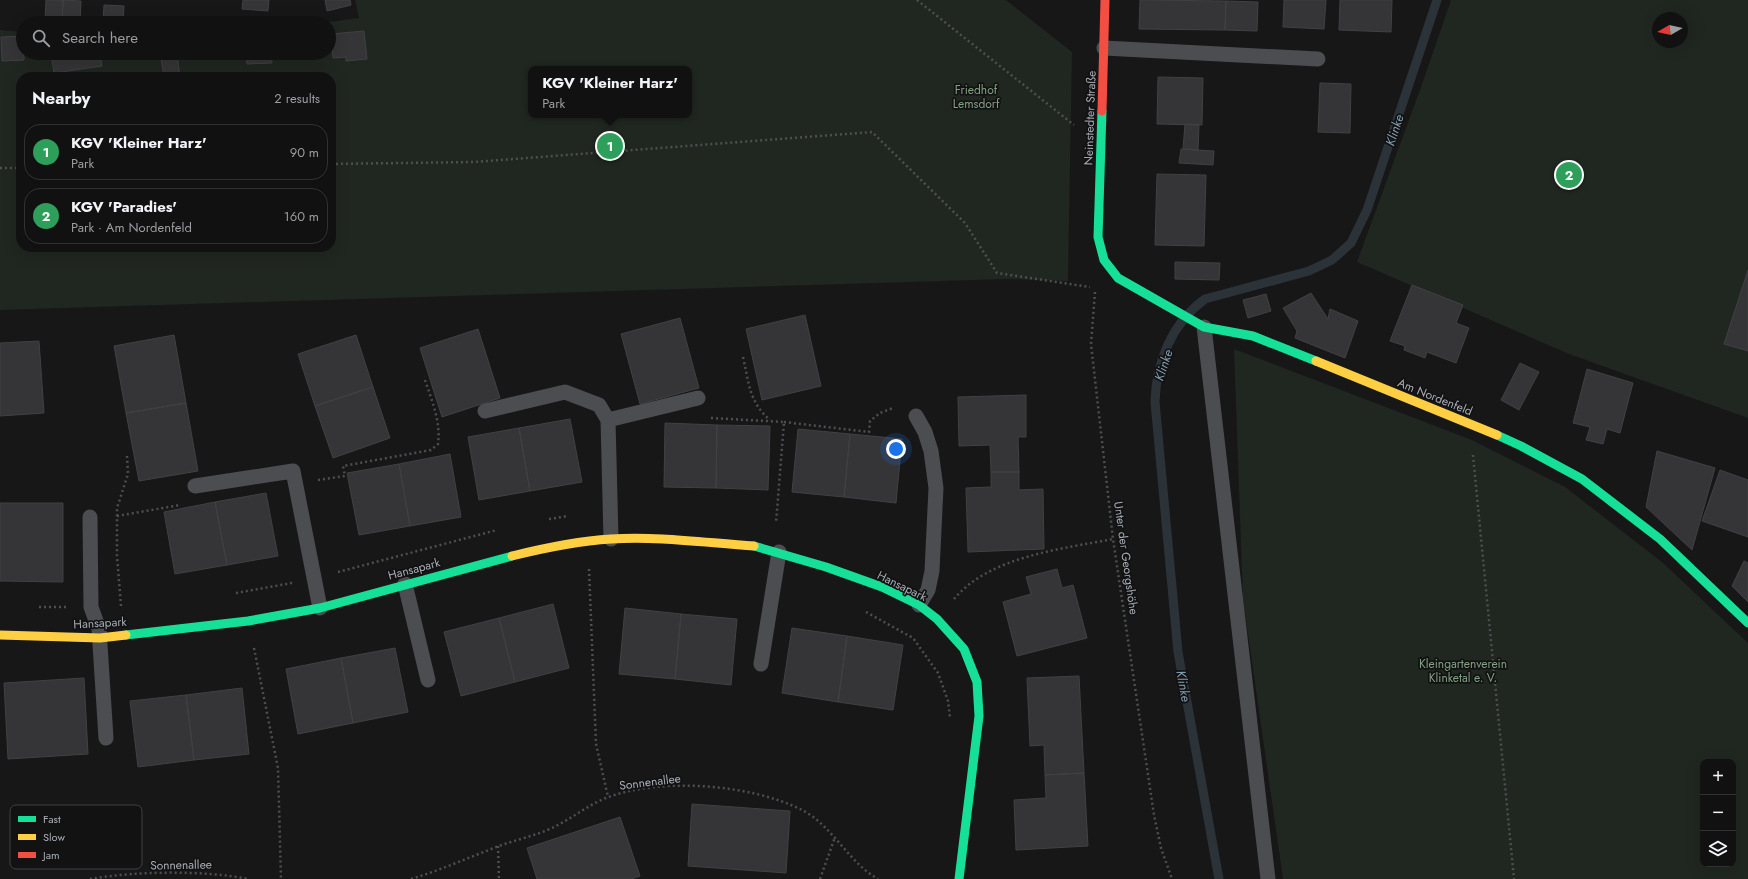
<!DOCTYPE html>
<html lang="en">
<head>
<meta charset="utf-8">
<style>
	body { margin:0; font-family:Jost,sans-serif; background:#1e1f20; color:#f1f3f6 }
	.controls { position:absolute; right:12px; bottom:12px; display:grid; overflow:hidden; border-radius:8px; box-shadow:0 4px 16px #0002 }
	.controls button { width:36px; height:36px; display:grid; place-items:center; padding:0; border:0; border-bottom:1px solid #303132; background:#111112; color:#f1f3f6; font:20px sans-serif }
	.compass { position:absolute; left:1652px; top:12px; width:36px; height:36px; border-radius:50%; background:#111112; box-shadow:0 4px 16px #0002; rotate:261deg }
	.you { position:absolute; left:896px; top:449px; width:14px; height:14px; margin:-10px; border:3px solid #fff; border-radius:50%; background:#1a73e8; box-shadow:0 0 0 6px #1a73e833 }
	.badge { display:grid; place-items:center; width:26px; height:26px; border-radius:50%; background:#8c9099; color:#fff; font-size:13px; font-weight:700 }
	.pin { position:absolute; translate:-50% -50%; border:2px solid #fff; box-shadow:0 1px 4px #0006 }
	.popup { position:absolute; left:528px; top:66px; width:164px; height:52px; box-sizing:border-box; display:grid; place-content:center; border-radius:8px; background:#111112; filter:drop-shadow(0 1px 3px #0005); font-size:13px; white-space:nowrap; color:#9c9d9f }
	.popup b { font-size:15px; color:#f1f3f6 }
	.popup::after { content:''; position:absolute; left:50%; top:100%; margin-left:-8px; border:8px solid transparent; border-top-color:#111112 }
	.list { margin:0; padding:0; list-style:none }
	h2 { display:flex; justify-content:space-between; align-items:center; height:52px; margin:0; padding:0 16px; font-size:17px }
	h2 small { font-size:13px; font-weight:400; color:#9c9d9f }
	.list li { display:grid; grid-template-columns:26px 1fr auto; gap:12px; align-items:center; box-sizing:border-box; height:56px; margin:0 8px 8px; padding:0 8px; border:1px solid #303132; border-radius:16px }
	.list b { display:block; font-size:15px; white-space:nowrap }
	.list p { margin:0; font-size:13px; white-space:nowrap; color:#9c9d9f }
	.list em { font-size:13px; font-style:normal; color:#9c9d9f }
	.icon { flex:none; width:22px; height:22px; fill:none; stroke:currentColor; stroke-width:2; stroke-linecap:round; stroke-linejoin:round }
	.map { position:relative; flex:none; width:1748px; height:879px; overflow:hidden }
	.search { position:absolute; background:#111112; box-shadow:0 4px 16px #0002; left:16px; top:16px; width:320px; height:44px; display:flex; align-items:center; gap:10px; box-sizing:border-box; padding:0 14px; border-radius:22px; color:#9c9d9f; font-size:15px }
	.panel { position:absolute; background:#111112; box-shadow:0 4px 16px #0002; left:16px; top:72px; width:320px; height:180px; border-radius:16px }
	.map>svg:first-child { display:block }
</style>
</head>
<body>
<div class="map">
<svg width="1748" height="879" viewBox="0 0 1748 879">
	<rect width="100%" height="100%" fill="#171718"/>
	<path fill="#202620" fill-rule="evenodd" d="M355 0H1006L1072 52 1068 281 1006 279 0 310V30L23 32V53H329V23H322L359 18ZM531 69H689V115H531ZM21 77H331V247H21Z
		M1451 0H1748V418L1569 354 1357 262 1421 87ZM1658 18H1682V42H1658Z
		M1234 349 1472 440 1565 487 1662 562 1748 643V879H1283L1243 599ZM1703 762H1733V864H1703Z"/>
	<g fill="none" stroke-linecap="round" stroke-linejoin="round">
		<path stroke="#2b3339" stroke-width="9" d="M1219 879 1178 652 1155 402C1156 362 1172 323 1205 299L1309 271 1332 260 1351 243 1367 210 1437 0"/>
	</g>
	<path fill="#353537" stroke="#404144" d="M46 0H63L62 23H45Z
		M63 0 81 1 80 23H62Z
		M243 0H269L268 11 242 9Z
		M325 0H350L351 5 327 11Z
		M1140 0 1226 1 1225 30 1139 29Z
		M1284 0H1326L1324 29 1283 27Z
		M1340 0H1392L1391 32 1339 30Z
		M1226 1 1258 2 1257 31 1225 30Z
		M104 5 124 6 123 23H103Z
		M364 31 367 59 346 61V57L333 58 331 34Z
		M23 36 24 60 2 61 1 37Z
		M51 53H100L102 66 54 73Z
		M160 53H177L180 77H164Z
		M242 53H271L272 63 247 64 246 57H242Z
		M1158 77 1203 78 1202 125 1157 124Z
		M1320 83 1351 84 1350 133 1318 132Z
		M1185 124 1199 125 1198 150 1183 149Z
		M1181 149 1214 151 1213 165 1179 163Z
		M1157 174 1206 175 1204 246 1155 245Z
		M1175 262 1220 263 1219 280 1175 279Z
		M1748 270V351L1724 344Z
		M1412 285 1463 305 1456 323 1469 328 1456 363 1427 352 1425 358 1404 350 1405 346 1390 341Z
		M1311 293 1328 319 1330 309 1358 321 1345 358 1295 338 1297 331 1283 308Z
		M1266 294 1271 311 1248 318 1243 300Z
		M805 315 821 386 762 400 746 329Z
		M680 318 699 388 640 404 621 334Z
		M478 329 500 398 442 417 420 348Z
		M174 335 186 403 126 413 114 346Z
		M356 335 373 387 315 406 298 354Z
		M39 341 44 413 0 416V343Z
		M1520 363 1539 372 1519 410 1501 400Z
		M1587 369 1633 383 1620 433 1607 429 1603 444 1586 440 1590 427 1573 423Z
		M373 387 390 438 333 458 315 406Z
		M1026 395V437H1018L1019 472H991L990 445 959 446 958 397Z
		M186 403 198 471 139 481 126 413Z
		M570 419 582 482 530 491 519 428Z
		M665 423 717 425 716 488 664 487Z
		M717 425 770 426 768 490 716 488Z
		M519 428 530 491 479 500 468 437Z
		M798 429 850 434 844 497 792 492Z
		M850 434 902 439 896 503 844 497Z
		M1657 451 1715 468 1692 550 1646 507Z
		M450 454 461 517 410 526 399 464Z
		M399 464 410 526 359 535 347 473Z
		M1720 470 1748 480V537L1702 521Z
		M991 472H1019V490L1043 489 1044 549 968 552 966 488 991 487Z
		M266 493 278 556 227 565 215 502Z
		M215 502 227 565 175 574 164 512Z
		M0 503H63V582L0 581Z
		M1744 561 1748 563V602L1732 586Z
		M1057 569 1062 588 1073 585 1087 638 1017 656 1003 602 1031 594 1026 577Z
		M553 604 569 668 515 682 499 618Z
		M625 608 681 614 675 679 619 674Z
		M681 614 737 619 731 685 675 679Z
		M499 618 515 682 461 696 444 632Z
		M792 628 847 636 838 702 782 693Z
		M847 636 903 645 893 710 838 702Z
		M395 648 408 712 353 723 341 658Z
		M341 658 353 723 298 734 286 669Z
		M1079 676 1084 773 1045 775 1044 745 1030 746 1027 678Z
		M84 678 88 754 8 759 4 683Z
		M242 688 249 754 194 760 186 695Z
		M186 695 194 760 138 767 130 701Z
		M1084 773 1088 846 1016 850 1014 800 1046 798 1045 775Z
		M692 804 790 811 786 873 688 866Z
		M620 817 640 876 631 879H537L527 848Z"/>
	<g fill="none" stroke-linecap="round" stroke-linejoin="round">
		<path stroke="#4d4f51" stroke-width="2.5" stroke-dasharray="2 3" stroke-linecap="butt" d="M917 0 1074 125
			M331 164 474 162 872 132 965 223 997 273 1090 287
			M0 168H21
			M1095 292 1091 344 1113 539 1154 815 1161 848 1172 879
			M743 357C749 383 749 402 770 420
			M711 418 784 422 776 523
			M784 422 869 432 870 421 880 413 893 408
			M1473 455 1514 879
			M318 480 345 476 343 466 431 450 438 444C441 420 431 399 424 377
			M117 516 180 505
			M549 519 568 516
			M589 569 596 744 608 797
			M338 572 497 530
			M236 593 292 583
			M954 599C990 556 1062 549 1113 539
			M121 606 117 556V508L128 474 127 456
			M39 607H68
			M866 612 913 638 938 673 948 701 950 718
			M254 648 278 768 281 879
			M498 846 499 879
			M90 879C137 871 202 870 249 879
			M411 879C441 870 470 857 499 846 518 839 539 835 556 826 574 817 588 805 606 798 660 777 751 784 802 810 833 826 848 862 878 879
			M820 879 835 837"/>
		<path stroke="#4c4d50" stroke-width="15" d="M1104 48 1318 59
			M1204 327 1268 879
			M485 411 565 392 599 405 608 420 611 539
			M916 416 925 432 931 451 936 488 932 571 928 590 919 605
			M608 420 698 398
			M195 486 293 471 320 608
			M90 517 91 607 99 629 106 738
			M405 584 428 680
			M761 664 779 552"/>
		<path stroke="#16e098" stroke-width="9" d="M1102 111 1098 237 1104 260 1118 278 1204 327 1253 336 1316 361
			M1497 435 1521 446 1582 479 1660 539 1748 623
			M754 546 826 567 882 587 919 605 937 619 964 649 977 682 979 716 959 879
			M126 635 248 621 320 608 512 556"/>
		<path stroke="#ffcf43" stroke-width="9" d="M1316 361 1497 435
			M512 556C544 548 578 541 611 539 658 536 707 543 754 546
			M0 635 100 638 126 635"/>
		<path stroke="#f24e42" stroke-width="9" d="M1102 111 1105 0"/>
	</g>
	<g text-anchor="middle" stroke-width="3.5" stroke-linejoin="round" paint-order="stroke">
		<g font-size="12" fill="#82a182" stroke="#121213">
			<text x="976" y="94">Friedhof<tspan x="976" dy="14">Lemsdorf</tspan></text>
			<text x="1463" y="668">Kleingartenverein<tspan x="1463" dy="14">Klinketal e. V.</tspan></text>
		</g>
		<g font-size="12" fill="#a9aeb7" stroke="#121213">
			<text transform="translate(1090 118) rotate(-88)" y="4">Neinstedter Straße</text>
			<text transform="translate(1435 397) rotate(22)" y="4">Am Nordenfeld</text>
			<text transform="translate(1126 558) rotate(82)" y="4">Unter der Georgshöhe</text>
			<text transform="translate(414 569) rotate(-15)" y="4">Hansapark</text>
			<text transform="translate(902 586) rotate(26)" y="4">Hansapark</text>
			<text transform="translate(100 623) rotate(-3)" y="4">Hansapark</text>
			<text transform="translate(650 782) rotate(-7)" y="4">Sonnenallee</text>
			<text transform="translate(181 865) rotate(-1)" y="4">Sonnenallee</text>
		</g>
		<g font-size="13" font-style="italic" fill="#839db0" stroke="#121213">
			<text transform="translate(1394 130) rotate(-72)" y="5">Klinke</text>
			<text transform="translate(1163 365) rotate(-72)" y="5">Klinke</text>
			<text transform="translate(1184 686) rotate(80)" y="5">Klinke</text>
		</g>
	</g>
	<rect x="10" y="805" width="132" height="64" rx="6" fill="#121213" stroke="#3f4144" stroke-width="1"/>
	<rect x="18" y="816" width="18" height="6" fill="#16e098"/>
	<rect x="18" y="834" width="18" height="6" fill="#ffcf43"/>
	<rect x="18" y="852" width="18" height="6" fill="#f24e42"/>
	<g font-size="11" fill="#a9aeb7">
		<text x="43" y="823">Fast</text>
		<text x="43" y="841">Slow</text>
		<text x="43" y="859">Jam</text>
	</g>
</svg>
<div class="controls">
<button>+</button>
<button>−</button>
<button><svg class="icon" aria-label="layers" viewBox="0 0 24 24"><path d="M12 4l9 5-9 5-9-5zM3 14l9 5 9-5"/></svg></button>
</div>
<svg class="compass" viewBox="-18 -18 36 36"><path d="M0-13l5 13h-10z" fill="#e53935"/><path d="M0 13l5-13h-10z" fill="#9c9d9f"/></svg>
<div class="you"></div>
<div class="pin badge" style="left:610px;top:146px;background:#2e9e5b">1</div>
<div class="popup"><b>KGV 'Kleiner Harz'</b>Park</div>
<div class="pin badge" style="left:1569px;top:175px;background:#2e9e5b">2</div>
<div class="search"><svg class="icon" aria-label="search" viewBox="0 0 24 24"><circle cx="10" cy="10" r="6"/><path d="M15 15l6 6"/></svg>Search here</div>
<section class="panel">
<h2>Nearby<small>2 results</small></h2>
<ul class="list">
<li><span class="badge" style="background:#2e9e5b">1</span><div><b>KGV 'Kleiner Harz'</b><p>Park</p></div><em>90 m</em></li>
<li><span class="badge" style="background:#2e9e5b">2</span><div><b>KGV 'Paradies'</b><p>Park · Am Nordenfeld</p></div><em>160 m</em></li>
</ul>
</section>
</div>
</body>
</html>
